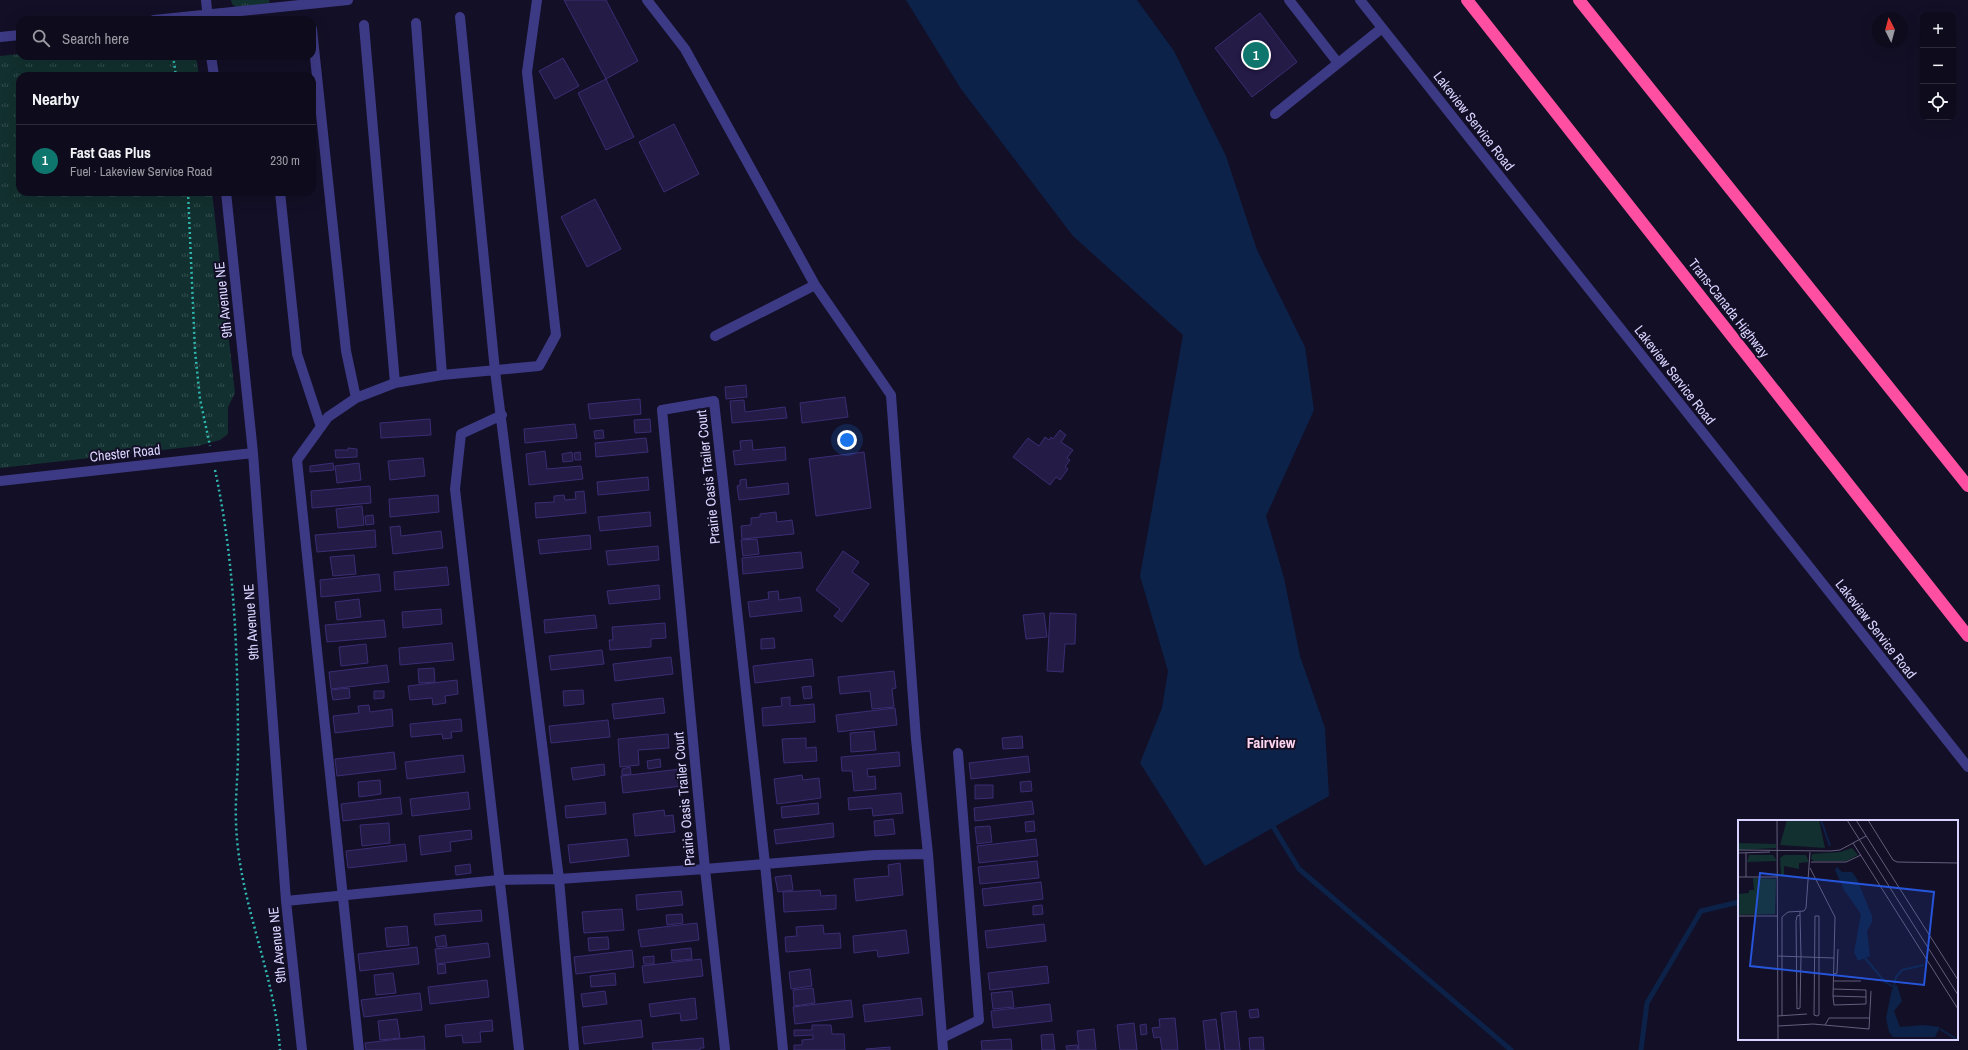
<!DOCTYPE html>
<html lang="en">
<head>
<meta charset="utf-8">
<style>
	body { margin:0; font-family:"Archivo Narrow",sans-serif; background:#171425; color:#f1f3f6 }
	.controls { position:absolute; right:12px; top:12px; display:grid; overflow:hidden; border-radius:8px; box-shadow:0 4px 16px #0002 }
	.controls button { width:36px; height:36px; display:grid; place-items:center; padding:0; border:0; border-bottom:1px solid #2e2b3b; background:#0e0b1c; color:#f1f3f6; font:20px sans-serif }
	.compass { position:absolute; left:1872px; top:12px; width:36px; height:36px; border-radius:50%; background:#0e0b1c; box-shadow:0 4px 16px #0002; rotate:354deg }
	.you { position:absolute; left:847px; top:440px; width:14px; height:14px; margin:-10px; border:3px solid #fff; border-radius:50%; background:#1a73e8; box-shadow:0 0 0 6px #1a73e833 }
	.badge { display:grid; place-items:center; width:26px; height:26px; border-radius:50%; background:#0f766e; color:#fff; font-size:13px; font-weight:700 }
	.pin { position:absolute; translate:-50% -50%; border:2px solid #fff; box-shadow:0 1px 4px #0006 }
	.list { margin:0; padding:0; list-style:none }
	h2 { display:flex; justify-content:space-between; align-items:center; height:52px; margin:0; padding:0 16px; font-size:17px }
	h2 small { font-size:13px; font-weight:400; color:#9b9ba3 }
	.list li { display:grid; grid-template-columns:26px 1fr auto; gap:12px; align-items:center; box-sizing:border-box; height:72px; padding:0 16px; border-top:1px solid #2e2b3b }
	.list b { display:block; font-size:15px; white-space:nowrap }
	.list p { margin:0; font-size:13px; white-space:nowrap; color:#9b9ba3 }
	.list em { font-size:13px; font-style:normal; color:#9b9ba3 }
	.icon { flex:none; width:22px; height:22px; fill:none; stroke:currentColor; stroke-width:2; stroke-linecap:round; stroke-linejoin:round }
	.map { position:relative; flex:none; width:1968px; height:1050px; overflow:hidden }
	.search { position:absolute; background:#0e0b1c; box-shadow:0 4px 16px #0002; left:16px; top:16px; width:300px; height:44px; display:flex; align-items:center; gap:10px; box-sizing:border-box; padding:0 14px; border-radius:12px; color:#9b9ba3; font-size:15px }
	.panel { position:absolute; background:#0e0b1c; box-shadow:0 4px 16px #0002; left:16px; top:72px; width:300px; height:124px; border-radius:12px }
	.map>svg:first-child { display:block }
</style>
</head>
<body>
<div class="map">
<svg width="1968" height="1050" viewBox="0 0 1968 1050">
	<defs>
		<pattern id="grass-tufts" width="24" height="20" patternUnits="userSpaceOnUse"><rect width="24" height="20" fill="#12302f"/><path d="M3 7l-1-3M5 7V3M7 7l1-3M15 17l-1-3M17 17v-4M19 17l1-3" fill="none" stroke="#344d4e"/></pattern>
	</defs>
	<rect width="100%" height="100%" fill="#130f26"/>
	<path fill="url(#grass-tufts)" d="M231 0H269L270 6 237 8 232 4Z
		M20 54V56H196L199 76H20V192H212L235 393 228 407V434L220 440 198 446 0 468V56Z"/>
	<path fill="#0c2248" d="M906 0H1137L1174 51 1226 156 1257 250 1305 347 1314 410 1266 516 1284 578 1300 656 1325 728 1329 796 1205 866 1140 763 1162 708 1168 671 1140 576 1183 335 1073 236 961 89Z"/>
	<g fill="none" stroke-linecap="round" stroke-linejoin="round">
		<path stroke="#0c2248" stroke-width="5" d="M1274 828 1299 869 1511 1050
			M1641 1050 1647 1003 1701 911 1739 902"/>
	</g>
	<path fill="#241b47" stroke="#3b2d73" d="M564 0H606L638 61 606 79Z
		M1260 13 1297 62 1252 97 1215 48Z
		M563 58 579 86 555 99 539 71Z
		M606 79 634 137 606 150 578 93Z
		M674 124 699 174 664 192 639 142Z
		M595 199 621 249 587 267 561 217Z
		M746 385 747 397 726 399 725 387Z
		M845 397 848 417 802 423 800 403Z
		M640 399 641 414 590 419 588 404Z
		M744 400 745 412 785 407 787 418 732 423 730 401Z
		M430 419 431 435 381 438 380 423Z
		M650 419 651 432 635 433 634 420Z
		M575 424 577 438 525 443 524 429Z
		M603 430 604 438 595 439 594 431Z
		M1060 430 1066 435 1061 442 1073 450 1067 458 1070 460 1065 467 1068 469 1060 480 1056 477 1050 485 1013 457 1028 438 1039 446 1045 437 1049 440 1051 437 1053 439Z
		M646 438 648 452 596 457 595 443Z
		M752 440 753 450 785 447 786 460 735 465 733 451 741 450 740 441Z
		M348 448 357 449V457L336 458 335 450H348Z
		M545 451 547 469 581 466 583 479 529 485 526 454Z
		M572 452 573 461 563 462 562 454Z
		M580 452 581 460H575L574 453Z
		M864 452 871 508 816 516 809 459Z
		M423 458 425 476 390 480 388 461Z
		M333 463 334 470 310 472V466Z
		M359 463 361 480 337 483 335 466Z
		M648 477 649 490 598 495 597 482Z
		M746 479 747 488 788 483 789 494 739 500 737 486 740 485V480Z
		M370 486 371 503 312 508 311 491Z
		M584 491 586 513 536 518 535 503 554 502V496L564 495 565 500 576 499 575 492Z
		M438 495 439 512 390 517 389 499Z
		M362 506 364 525 338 528 336 509Z
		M650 512 651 526 600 531 598 517Z
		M776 512 777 522 792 520 794 534 742 539 741 526 751 525V518L760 517V514Z
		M373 515 374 524 366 525 365 516Z
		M400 526 401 536 441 531 443 548 393 554 390 527Z
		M375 530 376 547 317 552 315 535Z
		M590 535 591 549 540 554 538 540Z
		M757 539 759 554 743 556 741 540Z
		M658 546 659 560 608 565 606 551Z
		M843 551 859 562 852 572 869 584 842 622 834 616 840 609 816 590Z
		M801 552 803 568 743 574 742 558Z
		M354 555 356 574 333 576 330 557Z
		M447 567 449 585 395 590 394 572Z
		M379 574 381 591 321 597 320 580Z
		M659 585 660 599 609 604 607 591Z
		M778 591 779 600 800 597 802 611 750 617 748 602 769 599 768 592Z
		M359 599 361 617 337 620 335 602Z
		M441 609 442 624 403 628 402 612Z
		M1044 613 1047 637 1026 639 1023 615Z
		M1050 613 1076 614 1075 644H1065L1063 672 1047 671Z
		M595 615 597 628 545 633 544 620Z
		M384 620 386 637 327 642 325 625Z
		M665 623 666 638 651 639V647L610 650 609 640H613L612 627Z
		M774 638 775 648 761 649V639Z
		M452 643 454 660 400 665 399 648Z
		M366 644 368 663 341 666 339 647Z
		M602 650 604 664 551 670 549 656Z
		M671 657 673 674 615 681 613 664Z
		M812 659 814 676 755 683 753 666Z
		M387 665 389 682 331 689 329 672Z
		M434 668 435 682 419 683 418 669Z
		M894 671 896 688 892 689 894 707 872 709 870 691 840 694 838 677Z
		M457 680 458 694 445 696 446 703 433 705 432 698 410 700 408 686Z
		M811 686 812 698 804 699 802 687Z
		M349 688 350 698 333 700 331 690Z
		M583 690 584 704 564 706 563 691Z
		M374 691H384V698L374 699Z
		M790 697V706L814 704 815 722 763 726 762 708 782 706 781 698Z
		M663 698 665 713 614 719 612 704Z
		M369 705 370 712 392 709 393 726 335 733 333 716 359 713 358 706Z
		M895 708 897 725 838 732 836 715Z
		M461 719 462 731 451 732 452 738 443 739 442 734 411 737 410 724Z
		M608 720 610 737 551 743 549 726Z
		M874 731 876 750 851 752 850 733Z
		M668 734 669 748 638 750 639 765 620 767 618 739Z
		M1022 736 1023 748 1003 749 1002 738Z
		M806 738V748L816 747 817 761 784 763 782 739Z
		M394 752 396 769 337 776 335 759Z
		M899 752 900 766 867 769 868 777 875 776 876 789 854 791 852 771H842L841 757Z
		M463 755 465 772 407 779 405 762Z
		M1028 756 1030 772 971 779 969 763Z
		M660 759 661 767 648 769 647 761Z
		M604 764 605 775 573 780 571 768Z
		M630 767 631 774 622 775V769Z
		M680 769 682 786 623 793 621 776Z
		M802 775 803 780 819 778 821 798 777 804 774 779Z
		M380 780 381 794 359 797 358 782Z
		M1031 781 1032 791 1021 792 1020 782Z
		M975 785H993V798L975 799Z
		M468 792 470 809 412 816 410 799Z
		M901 793 903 813 873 816 872 808 849 810 848 798Z
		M400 797 402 814 343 821 341 804Z
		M1032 801 1034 814 975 821 974 808Z
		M605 802 606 814 566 818 565 806Z
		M818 803 819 814 782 818 781 807Z
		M664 810 665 816 673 815 675 832 635 836 633 814Z
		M893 819 895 834 875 836 874 821Z
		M1034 821 1035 831 1026 832 1025 822Z
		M389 823 390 843 362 846 360 825Z
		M833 823 834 837 776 844 774 830Z
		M990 826 992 842 977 844 975 827Z
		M471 830 472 839 450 842 451 851 421 855 419 836Z
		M627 839 629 856 570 863 568 845Z
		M1036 839 1038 856 979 863 977 846Z
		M405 844 407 861 348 868 346 851Z
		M1037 861 1039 878 980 884 978 867Z
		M900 863 903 895 856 901 854 879 889 876 888 865Z
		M470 864 471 873 456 875 455 866Z
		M791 875 793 890 778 892 775 877Z
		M1041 882 1043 899 984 906 982 889Z
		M820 890 821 896 836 895V909L784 912 783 892Z
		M681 891 683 905 637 910 636 895Z
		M1042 905 1043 914 1033 915V906Z
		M622 909 624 930 584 933 582 912Z
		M481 910 482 921 435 925 434 914Z
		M682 914 683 923 667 925 666 915Z
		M697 923 699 940 641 947 638 930Z
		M1044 924 1046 941 987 948 985 931Z
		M823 925 824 934 840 933 841 948 786 952 785 937 797 936 796 927Z
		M407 926 409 945 387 947 385 928Z
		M906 930 909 953 878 957 877 950 854 953 853 936Z
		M445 935 447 946 437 947 435 937Z
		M608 937 609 949 589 951 588 938Z
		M488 943 490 957 437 964 435 949Z
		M417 947 419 964 360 971 358 954Z
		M691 948 692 959 672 961 671 950Z
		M632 950 634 967 576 974 574 957Z
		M654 956V964H644L643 957Z
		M701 959 703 976 644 983 642 966Z
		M445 964 446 973 438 974 437 965Z
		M1047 966 1049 983 990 990 988 973Z
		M810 969 812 986 791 989 789 972Z
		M393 973 396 993 376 995 374 975Z
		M615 973 616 985 591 987 590 976Z
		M487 980 489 997 430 1004 428 987Z
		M813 988 815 1003 794 1006 793 990Z
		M605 991 607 1004 583 1007 581 994Z
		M1012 991 1014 1007 993 1009 991 993Z
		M420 993 422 1010 364 1017 361 1000Z
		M695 998 697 1019 681 1021 680 1013 651 1017 649 1004Z
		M921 998 923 1015 865 1022 863 1005Z
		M851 1000 853 1017 795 1024 793 1007Z
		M1050 1004 1052 1021 993 1028 991 1011Z
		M1258 1009 1259 1017 1250 1018 1249 1010Z
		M1236 1011 1240 1050H1225L1221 1013Z
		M1175 1018 1178 1050H1162L1160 1037 1154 1038 1152 1028 1160 1027 1159 1019Z
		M397 1019 400 1038 380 1040 378 1021Z
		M1216 1019 1220 1050H1206L1203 1021Z
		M492 1020 493 1031 480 1032 481 1042 463 1043 462 1035 446 1037 445 1025Z
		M641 1020 643 1037 584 1044 582 1027Z
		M1134 1023 1137 1050H1120L1117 1025Z
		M1146 1024 1147 1034 1141 1035 1140 1025Z
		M812 1025H831L832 1034H844L845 1050H794V1045H802V1040L813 1039V1035L794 1036V1030H812Z
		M1094 1029 1096 1050H1079L1077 1031Z
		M1053 1034 1055 1050H1042L1041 1035Z
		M424 1036 425 1050H366L365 1043Z
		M1263 1037 1264 1050H1250L1249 1038Z
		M703 1038 704 1048H700V1050H653L652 1043Z
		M1011 1039 1012 1050H982L981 1041Z
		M1077 1045 1078 1050H1067L1066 1046Z
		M890 1047V1050H866V1049Z"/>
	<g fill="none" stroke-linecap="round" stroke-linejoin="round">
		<path stroke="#2fb8b0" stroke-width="2.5" stroke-dasharray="2 3" stroke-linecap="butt" d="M173 56 176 76
			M188 192 195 351 200 399 210 446
			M215 470C235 563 238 658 238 753 238 776 235 799 236 822 238 900 275 973 280 1050"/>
		<path stroke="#3d3a85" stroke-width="10" d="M206 0 208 20
			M647 0 685 49 815 285 891 395 916 739 928 854 943 1050
			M1289 0 1338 63
			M1360 0 1968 767
			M460 17 495 371 559 879 574 1050
			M154 20 348 0
			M416 23 442 375
			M364 25 395 383
			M312 29 346 351 356 398
			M0 37 20 35
			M211 56 214 76
			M1275 114 1382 28
			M226 192 253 453 286 901 302 1050
			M280 192 297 354 321 427
			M715 336 815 285
			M502 415 461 434 455 489 519 1050
			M0 481 253 453
			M286 901 499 880 559 879 705 869 875 855 928 854
			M942 1038 979 1020 958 753
			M359 1050 297 460 328 417 356 398 395 383 442 375 539 366 556 335 527 72 537 0
			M725 1050 705 869 662 410 714 401 765 864 783 1050"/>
		<path stroke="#ff4fa3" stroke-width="12" d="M1467 0 1968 636
			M1579 0 1968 486"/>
	</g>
	<g text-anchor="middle" stroke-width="4" stroke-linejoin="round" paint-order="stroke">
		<g font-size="14" fill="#d9d4ff" stroke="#130f26">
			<text transform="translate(1474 121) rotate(52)" y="5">Lakeview Service Road</text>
			<text transform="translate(223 300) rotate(-96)" y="5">9th Avenue NE</text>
			<text transform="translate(1729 308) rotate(52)" y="5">Trans-Canada Highway</text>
			<text transform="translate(1675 375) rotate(52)" y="5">Lakeview Service Road</text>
			<text transform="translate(125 453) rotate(-6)" y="5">Chester Road</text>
			<text transform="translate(708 477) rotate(-96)" y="5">Prairie Oasis Trailer Court</text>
			<text transform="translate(251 622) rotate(-94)" y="5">9th Avenue NE</text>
			<text transform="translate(1876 629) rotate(52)" y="5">Lakeview Service Road</text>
			<text transform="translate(684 799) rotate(-95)" y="5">Prairie Oasis Trailer Court</text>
			<text transform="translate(277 945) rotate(-96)" y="5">9th Avenue NE</text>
		</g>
		<g font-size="15" font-weight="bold" fill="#ffd6f0" stroke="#130f26">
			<text x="1271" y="748">Fairview</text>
		</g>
	</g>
	<g transform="translate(1738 820)">
		<rect width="220" height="220" fill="#130f26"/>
		<path d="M49 0H81L87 28 42 25ZM0 23 38 24V28L0 30ZM114 28 120 35 108 41H76L73 39 74 34 102 32ZM11 35H35L39 41 9 42ZM46 35H68L71 42 61 43V49L46 46V56H43L42 38ZM15 58 38 59 37 94 0 95V74L11 73V70H16Z" fill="#12302f"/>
		<path d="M99 47 104 52H114L119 59 134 96V102L129 111 132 136 120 141 116 132 123 94 106 70 97 50ZM159 165 164 181 156 191 162 207 185 205 202 207 197 217H155L151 212 148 198 154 169Z" fill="#0c2248"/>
		<path fill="none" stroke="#0c2248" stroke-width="2" d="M83 0 92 26M127 138 147 162 156 167 158 157 164 150 186 145M202 209 220 220"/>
		<path fill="none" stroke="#625e7d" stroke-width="1" d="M39 0 40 220M109 0 220 175M118 0 220 160M130 0 155 40 159 42 220 43M115 23 220 189M0 30 92 31 102 30 128 16M0 33 32 32M73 42H108L123 35M72 48 97 97 95 176 96 185 128 184V170L95 169M0 57H40M8 57V33M62 91V95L63 136 62 188 59 189 58 101 59 96 62 95M0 96H40M77 96H81V195L79 196 76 195ZM39 136 96 138M96 154 99 153 100 129M95 161H123M95 176 128 177M39 196 69 194M44 196V97L50 92 66 91 68 88 72 32M87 205 91 198H132M40 206 75 204 131 209 133 171"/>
		<path fill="#2655da" fill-opacity="0.15" stroke="#2655da" stroke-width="2" d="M22 53 196 72 186 165 12 146Z"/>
		<rect width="220" height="220" fill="none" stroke="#d9d4ff" stroke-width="2"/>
	</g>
</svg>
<div class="controls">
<button>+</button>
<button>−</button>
<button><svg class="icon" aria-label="locate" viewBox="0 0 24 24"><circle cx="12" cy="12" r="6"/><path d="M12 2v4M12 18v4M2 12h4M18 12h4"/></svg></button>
</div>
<svg class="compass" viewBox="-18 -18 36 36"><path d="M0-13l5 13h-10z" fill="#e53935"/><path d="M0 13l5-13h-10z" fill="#9b9ba3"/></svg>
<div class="you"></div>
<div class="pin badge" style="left:1256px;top:55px">1</div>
<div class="search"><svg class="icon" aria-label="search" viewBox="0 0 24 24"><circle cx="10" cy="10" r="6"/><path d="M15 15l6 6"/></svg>Search here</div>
<section class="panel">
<h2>Nearby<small></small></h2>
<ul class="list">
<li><span class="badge">1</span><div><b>Fast Gas Plus</b><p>Fuel · Lakeview Service Road</p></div><em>230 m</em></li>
</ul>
</section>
</div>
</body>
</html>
